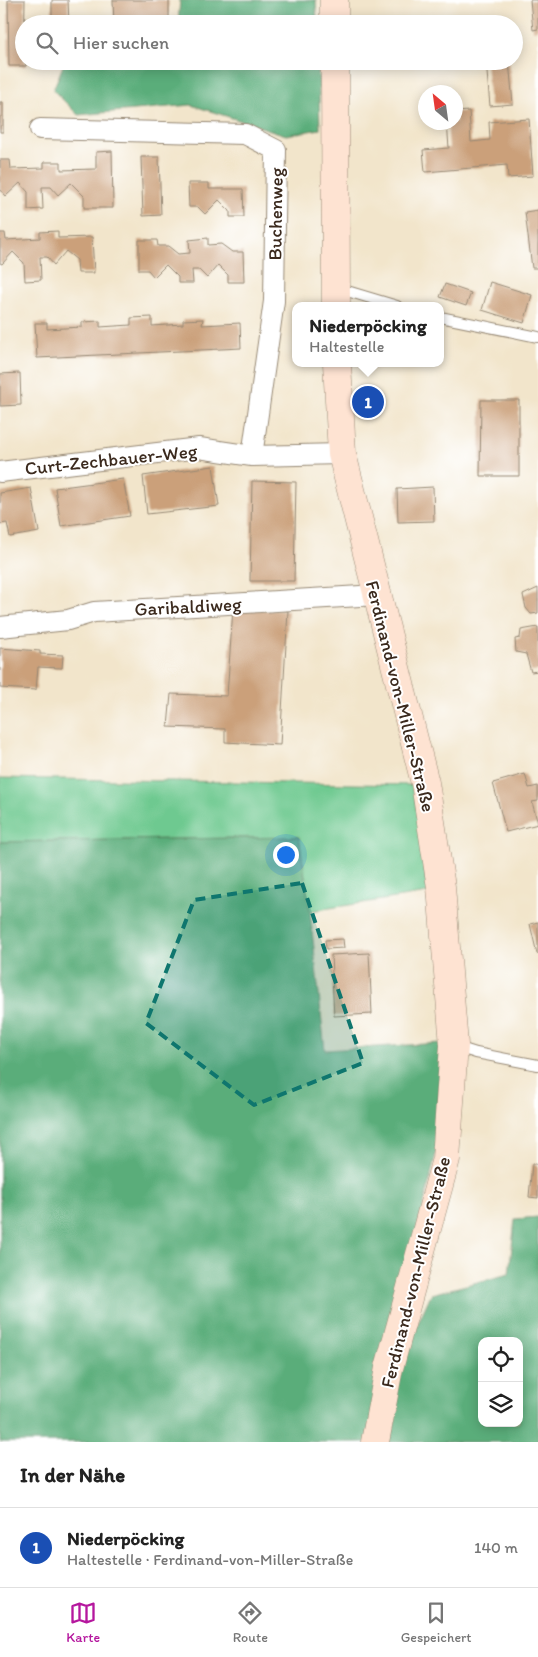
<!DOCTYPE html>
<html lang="de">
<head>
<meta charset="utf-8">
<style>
	body { margin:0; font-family:Itim,sans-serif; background:#f6f6f6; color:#222 }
	.controls { position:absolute; right:15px; bottom:15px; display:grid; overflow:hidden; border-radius:10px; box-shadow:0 2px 12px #0003 }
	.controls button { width:45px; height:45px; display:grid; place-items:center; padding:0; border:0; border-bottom:1px solid #e0e0e0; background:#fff; color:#222; font:25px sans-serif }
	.compass { position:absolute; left:418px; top:85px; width:45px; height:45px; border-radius:50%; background:#fff; box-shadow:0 2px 12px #0003; rotate:331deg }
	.you { position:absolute; left:285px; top:854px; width:18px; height:18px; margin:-12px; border:4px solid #fff; border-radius:50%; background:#1a73e8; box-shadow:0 0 0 8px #1a73e833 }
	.badge { display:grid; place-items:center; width:32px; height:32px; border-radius:50%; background:#b5179e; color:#fff; font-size:16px; font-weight:700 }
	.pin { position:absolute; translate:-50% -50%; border:2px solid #fff; box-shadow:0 1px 5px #0006 }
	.popup { position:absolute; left:292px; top:302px; width:152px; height:65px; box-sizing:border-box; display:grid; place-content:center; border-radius:10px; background:#fff; filter:drop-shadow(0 1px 4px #0005); font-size:16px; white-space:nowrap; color:#767676 }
	.popup b { font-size:19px; color:#222 }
	.popup::after { content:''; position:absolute; left:50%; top:100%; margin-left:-10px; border:10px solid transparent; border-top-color:#fff }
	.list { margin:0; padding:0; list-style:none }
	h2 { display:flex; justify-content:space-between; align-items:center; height:65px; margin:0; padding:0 20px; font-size:21px }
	h2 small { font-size:16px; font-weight:400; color:#767676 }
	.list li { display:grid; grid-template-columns:32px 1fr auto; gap:15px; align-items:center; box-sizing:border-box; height:80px; padding:0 20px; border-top:1px solid #e0e0e0 }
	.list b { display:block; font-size:19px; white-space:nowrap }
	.list p { margin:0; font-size:16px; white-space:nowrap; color:#767676 }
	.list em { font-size:16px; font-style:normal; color:#767676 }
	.icon { flex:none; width:28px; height:28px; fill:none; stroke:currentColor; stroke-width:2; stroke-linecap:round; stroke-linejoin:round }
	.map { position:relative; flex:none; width:538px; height:1442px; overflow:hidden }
	.search { position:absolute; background:#fff; box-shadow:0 2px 12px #0003; left:15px; right:15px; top:15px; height:55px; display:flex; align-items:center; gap:12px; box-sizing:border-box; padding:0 18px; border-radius:28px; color:#767676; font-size:19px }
	.sheet { height:145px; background:#fff }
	nav { display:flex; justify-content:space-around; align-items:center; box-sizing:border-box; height:70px; border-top:1px solid #e0e0e0; background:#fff; font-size:14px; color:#767676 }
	nav a { display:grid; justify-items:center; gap:2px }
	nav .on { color:#b5179e }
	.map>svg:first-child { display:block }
</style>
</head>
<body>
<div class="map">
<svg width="538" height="1442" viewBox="0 0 538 1442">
	<rect width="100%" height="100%" fill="#fff"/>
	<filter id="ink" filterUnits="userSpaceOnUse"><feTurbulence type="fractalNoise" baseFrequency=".02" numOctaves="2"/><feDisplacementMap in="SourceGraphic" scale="10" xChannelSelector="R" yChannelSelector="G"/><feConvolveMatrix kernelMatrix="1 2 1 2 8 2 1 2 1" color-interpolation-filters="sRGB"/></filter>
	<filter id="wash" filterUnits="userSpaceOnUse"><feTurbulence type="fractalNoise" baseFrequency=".0096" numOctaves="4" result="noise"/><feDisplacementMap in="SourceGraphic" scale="20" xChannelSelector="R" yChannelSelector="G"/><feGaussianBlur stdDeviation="1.12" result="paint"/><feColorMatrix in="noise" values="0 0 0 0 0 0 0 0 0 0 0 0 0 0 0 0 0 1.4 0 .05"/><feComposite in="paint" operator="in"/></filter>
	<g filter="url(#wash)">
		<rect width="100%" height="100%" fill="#f2e5cb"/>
		<path fill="#6ec990" stroke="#547a57" d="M0 778 413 785 428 893 310 911 299 837 0 842Z"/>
		<path fill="#5aad7a" stroke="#4a6c4c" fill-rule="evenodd" d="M180 0H316L317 24H178Z
			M65 61H318L320 129 286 135 191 105 78 115 53 90Z
			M299 837 310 911 325 1050 442 1043 436 1154 367 1442H0V842Z
			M538 1217V1442H383L397 1370 431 1294 509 1274 515 1219ZM482 1341H519V1423H482Z"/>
		<g id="blocks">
			<path fill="#cba07a" d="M8 0H25L24 61H26V66H9Z
				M52 0H68L69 24H52Z
				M113 0H169V23L114 24Z
				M530 0H538V29L533 30Z
				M486 61H509L513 104 490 106Z
				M0 102H3V132H0Z
				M469 111 471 142 490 140 489 122 529 119 533 176 508 178 507 165 425 172 423 150 449 148 447 122H456V112Z
				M112 151 113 208H84V196L71 183 58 195 51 187H42L43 209 28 210V192L20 183 6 196 0 189V160H10L11 169 44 168V162H61V170L96 169V152Z
				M141 157H159L161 215 143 216Z
				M188 183H209V189H243L244 217H230V211L219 200 205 214 198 207H189Z
				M538 210V268H532L525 212Z
				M58 231V238L92 237 94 273H78L77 260 66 251 54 265 47 257H40L41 280 25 281 24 263 13 252 2 264 0 263V233H5L6 240 40 238V232Z
				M208 238V245L221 244 232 252H243L244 282H228V275L218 265 207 278 199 270H192L193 283H178V277L166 265 154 277 148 270H139V240H157L158 246H168L178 254 190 253 189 240Z
				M490 282 532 295 524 323 482 310Z
				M445 284 471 293 466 306 440 297Z
				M152 317V326L183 324V320L203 319 202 325 240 323 241 348 37 358 35 323H47V329L82 327V322L100 321V327L131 325V318Z
				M20 373 21 405 0 406V374Z
				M481 400H519V476H480Z
				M213 466 219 506 147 514 143 476Z
				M123 479 130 516 61 526 55 488Z
				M252 481 296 482 294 581H250Z
				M433 487 434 521 398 522 397 489Z
				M31 488 39 532 10 537 7 523 0 524V493Z
				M538 588V613L531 614 526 608 523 595Z
				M233 608 288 611 280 745 225 742V729L168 727 171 694 227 696Z
				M538 627V671L531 672 526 654 516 652 515 639 520 638 521 630Z
				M0 648 40 651V654L63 655 62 668 38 667 36 690 0 688Z
				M525 774 529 788 538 786V801L532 802 538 824 506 832 493 783Z
				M538 922V954H537L530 924Z
				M343 939 344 948 326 949 325 940Z
				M369 953 372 1014 334 1016 331 955Z
				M532 1164H538V1198L529 1197Z"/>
		</g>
	</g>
	<g filter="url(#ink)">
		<use href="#blocks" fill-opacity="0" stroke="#968874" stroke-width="1"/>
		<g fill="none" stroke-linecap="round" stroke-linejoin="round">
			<g stroke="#968874" stroke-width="12">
				<path id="lane" d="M337 288 397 306
					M440 317 538 337
					M454 1046 476 1053 538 1065"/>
			</g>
			<g stroke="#968874" stroke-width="22">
				<path id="street" d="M40 129 245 134 276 150 274 301 252 456
					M0 472 199 448 252 456 342 454
					M0 627 68 620 94 612 377 595"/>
			</g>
			<g stroke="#968874" stroke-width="29">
				<path id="secondary" d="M334 0V24
					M335 61 336 306
					M337 363 342 454 425 783 441 887 454 1045 446 1159 389 1368 375 1442"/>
			</g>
			<use href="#lane" stroke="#fff" stroke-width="10"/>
			<use href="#street" stroke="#fff" stroke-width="20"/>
			<use href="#secondary" stroke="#fee3d2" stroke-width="28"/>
		</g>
	</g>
	<path fill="#0f766e" fill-opacity="0.2" stroke="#0f766e" stroke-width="4" stroke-dasharray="10 6" stroke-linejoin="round" d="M302 883 363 1063 254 1105 146 1023 194 900Z"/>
	<g text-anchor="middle" stroke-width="4" stroke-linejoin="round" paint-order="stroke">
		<g font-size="19" fill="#3b2a1e" stroke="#fff">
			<text transform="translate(275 214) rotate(-89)" y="7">Buchenweg</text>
			<text transform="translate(111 459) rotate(-6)" y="7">Curt-Zechbauer-Weg</text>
			<text transform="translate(188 606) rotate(-3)" y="7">Garibaldiweg</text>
			<text transform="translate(401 696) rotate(76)" y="7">Ferdinand-von-Miller-Straße</text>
			<text transform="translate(415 1272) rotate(-76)" y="7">Ferdinand-von-Miller-Straße</text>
		</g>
	</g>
</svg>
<div class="controls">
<button><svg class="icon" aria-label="locate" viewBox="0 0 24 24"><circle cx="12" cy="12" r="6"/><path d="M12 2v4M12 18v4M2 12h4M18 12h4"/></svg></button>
<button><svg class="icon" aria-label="layers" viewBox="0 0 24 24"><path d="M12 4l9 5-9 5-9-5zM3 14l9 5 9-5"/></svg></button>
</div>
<svg class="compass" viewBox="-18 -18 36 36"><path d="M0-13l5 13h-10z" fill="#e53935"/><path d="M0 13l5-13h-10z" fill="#767676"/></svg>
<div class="you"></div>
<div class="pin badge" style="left:368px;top:402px;background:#1a4fb4">1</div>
<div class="popup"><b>Niederpöcking</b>Haltestelle</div>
<div class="search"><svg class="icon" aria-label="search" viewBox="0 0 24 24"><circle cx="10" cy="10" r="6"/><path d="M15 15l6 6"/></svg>Hier suchen</div>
</div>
<section class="sheet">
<h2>In der Nähe<small></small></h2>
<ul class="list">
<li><span class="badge" style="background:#1a4fb4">1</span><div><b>Niederpöcking</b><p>Haltestelle · Ferdinand-von-Miller-Straße</p></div><em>140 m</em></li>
</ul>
</section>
<nav>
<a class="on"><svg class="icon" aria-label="map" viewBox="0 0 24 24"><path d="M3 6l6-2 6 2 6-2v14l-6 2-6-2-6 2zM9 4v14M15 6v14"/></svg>Karte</a>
<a><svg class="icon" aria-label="directions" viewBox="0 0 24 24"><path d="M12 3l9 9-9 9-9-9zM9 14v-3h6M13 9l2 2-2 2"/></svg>Route</a>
<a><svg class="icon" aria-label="saved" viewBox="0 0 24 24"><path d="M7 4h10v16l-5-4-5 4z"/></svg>Gespeichert</a>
</nav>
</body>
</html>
